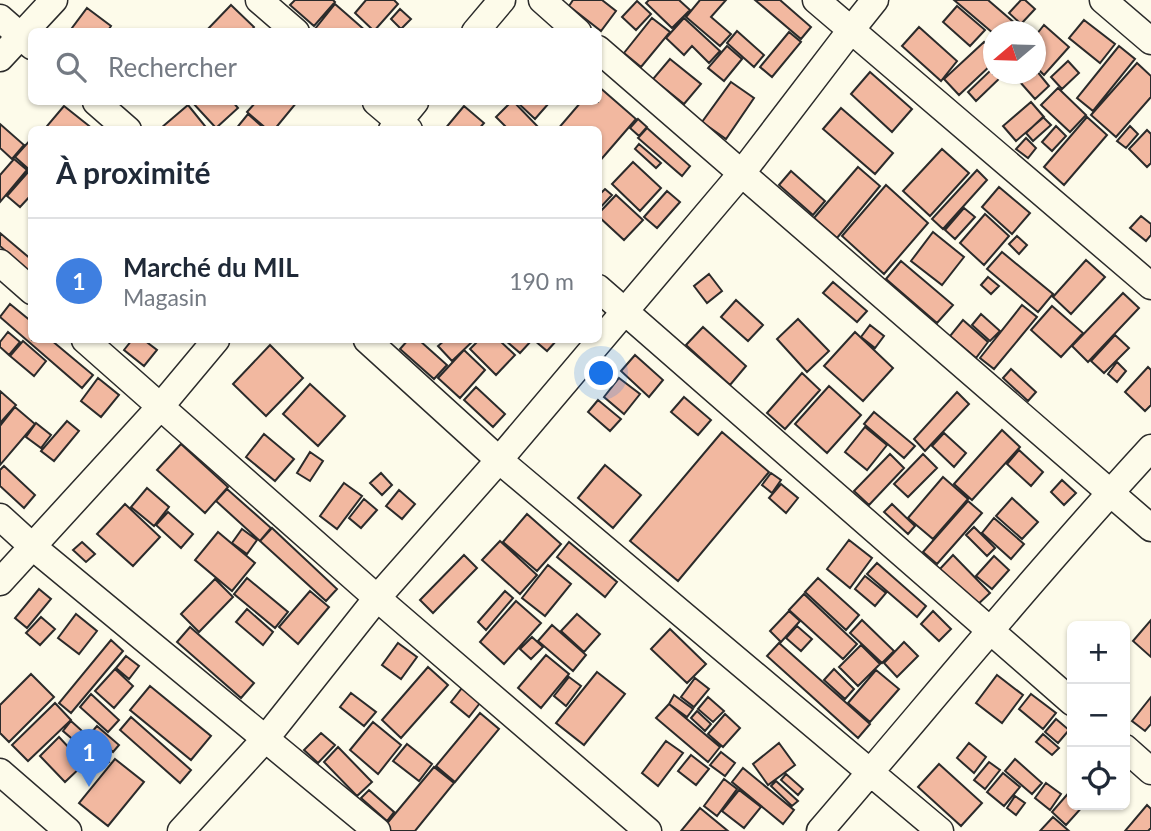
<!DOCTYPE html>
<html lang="fr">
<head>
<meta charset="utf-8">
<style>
	body { margin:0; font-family:Lato,sans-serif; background:#f2f2f3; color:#1f2937 }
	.controls { position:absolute; right:21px; bottom:21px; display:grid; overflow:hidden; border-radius:10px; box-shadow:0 2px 5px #0004 }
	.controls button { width:63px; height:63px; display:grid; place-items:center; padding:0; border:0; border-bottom:2px solid #e0e1e3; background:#fff; color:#1f2937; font:35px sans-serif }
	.compass { position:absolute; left:983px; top:21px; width:63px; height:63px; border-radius:50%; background:#fff; box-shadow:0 2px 5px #0004; rotate:251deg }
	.you { position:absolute; left:602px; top:374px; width:24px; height:24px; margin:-18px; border:5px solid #fff; border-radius:50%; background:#1a73e8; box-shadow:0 0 0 10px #1a73e833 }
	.badge { display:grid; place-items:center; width:46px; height:46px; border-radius:50%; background:#7c3aed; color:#fff; font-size:23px; font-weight:700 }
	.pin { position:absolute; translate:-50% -58px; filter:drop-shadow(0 2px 4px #0008) }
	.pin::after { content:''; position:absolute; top:37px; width:24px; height:21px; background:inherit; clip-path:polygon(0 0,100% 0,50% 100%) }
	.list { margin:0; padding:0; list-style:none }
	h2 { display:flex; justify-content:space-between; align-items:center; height:91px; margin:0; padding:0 28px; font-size:30px }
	h2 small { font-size:23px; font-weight:400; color:#747a83 }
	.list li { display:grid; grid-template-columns:46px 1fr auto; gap:21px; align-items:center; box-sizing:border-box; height:126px; padding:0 28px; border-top:2px solid #e0e1e3 }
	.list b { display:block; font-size:26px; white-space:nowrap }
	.list p { margin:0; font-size:23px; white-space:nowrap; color:#747a83 }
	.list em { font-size:23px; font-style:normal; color:#747a83 }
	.icon { flex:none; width:38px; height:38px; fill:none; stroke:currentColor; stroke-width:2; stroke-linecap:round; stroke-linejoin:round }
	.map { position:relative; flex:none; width:1151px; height:831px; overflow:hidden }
	.search { position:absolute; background:#fff; box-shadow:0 2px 5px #0004; left:28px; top:28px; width:574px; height:77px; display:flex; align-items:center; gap:18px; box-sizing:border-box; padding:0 24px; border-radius:10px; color:#747a83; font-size:26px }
	.panel { position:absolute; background:#fff; box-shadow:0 2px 5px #0004; left:28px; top:126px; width:574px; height:217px; border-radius:10px }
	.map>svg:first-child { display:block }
</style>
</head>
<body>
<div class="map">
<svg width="1151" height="831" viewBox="0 0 1151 831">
	<rect width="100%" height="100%" fill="#fdfbea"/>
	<path fill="#f2b8a0" stroke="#2b2b2b" stroke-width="2" d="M295 0H333L335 2 314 26 290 5Z
		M366 0H394L398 4 374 31 355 13Z
		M573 0H602L616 11 601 31 569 6Z
		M649 0H679L690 10 672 28 646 3Z
		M700 0H726L711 17 731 34 720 46 686 17Z
		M755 0H780L811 27 801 39Z
		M954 0H988L1025 32H993V33Z
		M1021 0H1025L1035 9 1021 24 1009 13Z
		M637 1 651 14 636 30 622 17Z
		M335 4 367 32H318L315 29Z
		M231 5 254 27 250 32H205Z
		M957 6 985 30 970 46 943 22Z
		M87 8 111 26 107 32H69Z
		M400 9 411 19 401 29 391 19Z
		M652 18 670 32 641 67 624 53Z
		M684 18 720 51 709 63 692 46 684 55 666 38Z
		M1084 20 1115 44 1100 63 1069 38Z
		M1044 25 1069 47 1044 75 1036 67V35Z
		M919 27 957 61 941 81 902 46Z
		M737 31 764 55 754 67 727 43Z
		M789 32 801 42 772 77 760 67Z
		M984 42 993 52V63L959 95 944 79Z
		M727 46 742 59 724 81 708 68Z
		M1119 46 1135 59 1093 111 1077 98Z
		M670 59 701 84 684 104 653 79Z
		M1068 61 1079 73 1062 89 1051 77Z
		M1137 63 1151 76V97L1116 137 1091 115Z
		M993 68V74H1004L976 101 968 92Z
		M1036 70 1049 86 1035 99 1020 82 1029 74H1036Z
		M870 72 912 109 892 132 851 94Z
		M731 82 754 98 726 139 702 122Z
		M598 86 636 119 598 163V130H557L581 102H598Z
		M1058 88 1086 115 1070 132 1041 105Z
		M192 102H233L238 108 216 128Z
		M256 102H297L274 130H268L247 112Z
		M511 102H514L541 130H509L496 117Z
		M517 102H547L549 103 535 119Z
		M1031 102 1044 117 1016 141 1003 126Z
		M188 105 205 126 202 130H162L161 128Z
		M64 106 93 129 92 130H52L47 126Z
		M464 106 484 123 478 130H444Z
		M841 108 893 153 875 174 823 129Z
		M248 114 266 130H235Z
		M1043 117 1051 125 1033 141 1026 133Z
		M1087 117 1107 135 1064 185 1044 167Z
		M638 119 647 127 639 136 630 128Z
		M0 124 24 145 12 159 0 148Z
		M1056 126 1066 136 1052 151 1042 142Z
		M1130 126 1138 134 1126 148 1117 141Z
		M647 128 690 166 682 176 638 138Z
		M1147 130 1151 134V163L1147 167 1129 149Z
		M32 138V172L15 157Z
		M1026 138 1036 148 1028 158 1016 149Z
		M639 144 661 163 656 168 635 149Z
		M942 149 969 173 930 216 903 191Z
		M14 159 27 170 0 202V175Z
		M633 162 661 188 640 211 612 184Z
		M858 167 880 186 837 238 814 218Z
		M977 170 987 180 943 229 932 219Z
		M29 171 32 174V194L20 207 7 196Z
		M791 171 825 201 813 215 779 185Z
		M886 185 928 223 884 274 842 236Z
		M999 187 1030 213 1012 234 982 207Z
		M605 189 612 195 598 210V196Z
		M667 191 680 202 657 228 644 217Z
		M616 195 643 220 624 240 598 216V214Z
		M964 208 975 217 955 239 945 230Z
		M985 214 1009 236 984 265 960 243Z
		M1141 216 1151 224V235L1146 241 1130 228Z
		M933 232 964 257 942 285 911 261Z
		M0 233 32 260V274L0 246Z
		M1017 236 1027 245 1019 254 1009 244Z
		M1002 252 1053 294 1038 312 987 269Z
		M1086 260 1105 277 1071 314 1053 297Z
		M901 261 953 305 937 323 886 279Z
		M709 274 722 291 707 303 694 286Z
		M988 277 999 286 991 294 981 285Z
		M833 282 867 311 857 322 823 293Z
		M1123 293 1139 308 1088 362 1072 346Z
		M736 300 763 325 748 341 721 317Z
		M10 304 32 322V340H51L93 375 82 388 0 317Z
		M1022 305 1037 317 994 369 980 358Z
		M1052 306 1083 333 1061 357 1031 330Z
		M981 314 1000 331 990 341 972 325Z
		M798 319 829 351 807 372 777 339Z
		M963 320 988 342 976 358 950 336Z
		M870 325 884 336 875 348 861 337Z
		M703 327 746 366 730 385 686 345Z
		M8 332 20 342 9 355 0 347V342Z
		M855 332 893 368 863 401 824 366Z
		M1115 335 1129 348 1104 373 1091 361Z
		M132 340H144L157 350 144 366 124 350Z
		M408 340H419L447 365 434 379 400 349Z
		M445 340H474L452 361 438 346Z
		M479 340H499L515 355 496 375 470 349Z
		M505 340H532L520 353Z
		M534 340H557L547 351Z
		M23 341 46 361 34 376 10 356Z
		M270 345 303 378 266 416 233 384Z
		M464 350 485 370 460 398 438 378Z
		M635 355 663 380 649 397 621 371Z
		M1117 362 1126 371 1117 382 1108 374Z
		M1148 367 1151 370V405L1145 411 1125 392Z
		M1011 369 1036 392 1028 401 1003 378Z
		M802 373 820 390 785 429 767 413Z
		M98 378 119 395 101 417 81 401Z
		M619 378 640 394 624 414 604 397Z
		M310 384 345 416 318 446 283 414Z
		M829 386 861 415 827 453 795 424Z
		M476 387 505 414 493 427 464 400Z
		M0 391 16 405 0 423Z
		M957 392 969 404 925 451 914 439Z
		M684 397 711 420 698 435 671 412Z
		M598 400 621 419 610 431 588 412Z
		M15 407 35 424 0 465V426Z
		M874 412 915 446 904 458 864 424Z
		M67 421 79 431 54 461 41 451Z
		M36 423 51 435 41 448 26 437Z
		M865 427 887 445 867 470 845 452Z
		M1002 430 1020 447 972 500 954 484Z
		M722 432 769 472 678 581 630 541Z
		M944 433 966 453 954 467 932 446Z
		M264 434 294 459 275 481 246 457Z
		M181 444 228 487 205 513 157 470Z
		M1019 450 1043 472 1031 486 1007 464Z
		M310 452 323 461 310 481 297 473Z
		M890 454 904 468 869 505 854 491Z
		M923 454 937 468 908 497 894 484Z
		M605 465 641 495 613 528 578 498Z
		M4 466 35 495 24 508 0 486V470Z
		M381 473 392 485 382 495 370 483Z
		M771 473 781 480 772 493 762 485Z
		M943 477 968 499 933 539 908 518Z
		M1062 480 1076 493 1064 505 1051 492Z
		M344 483 362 496 337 529 320 516Z
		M781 484 798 498 786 513 769 498Z
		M147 488 169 507 154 526 131 507Z
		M227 489 271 528 260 541 216 501Z
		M399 490 415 504 402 519 386 506Z
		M1012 498 1038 522 1022 539 996 516Z
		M364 499 377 510 361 528 349 518Z
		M968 501 982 513 937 564 923 552Z
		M125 504 160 537 133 566 97 534Z
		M892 504 915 526 908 534 884 512Z
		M168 512 193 534 181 548 156 525Z
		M527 514 561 544 537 571 503 542Z
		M994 518 1024 544 1011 559 982 533Z
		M974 527 995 548 987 556 966 535Z
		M272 528 337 589 326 601 260 541Z
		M242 529 257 540 247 554 232 543Z
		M218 532 255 563 232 591 195 560Z
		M849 540 872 558 850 588 827 569Z
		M500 541 537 575 520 594 482 560Z
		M82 542 95 554 86 562 73 550Z
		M569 542 617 582 605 597 557 557Z
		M464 555 477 568 433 613 420 600Z
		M953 555 990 593 975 607 939 570Z
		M994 556 1009 570 992 589 976 576Z
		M877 563 926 606 917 617 867 574Z
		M548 565 571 584 545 616 522 598Z
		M865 576 886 593 875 606 855 589Z
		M247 578 288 612 275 628 234 594Z
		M818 578 859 615 846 630 805 592Z
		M215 579 233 597 199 632 181 614Z
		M39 589 51 599 27 628 15 618Z
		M310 591 329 607 298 644 279 627Z
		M505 591 513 598 486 630 478 622Z
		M804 594 857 644 843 659 789 610Z
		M516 601 541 623 504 664 480 642Z
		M247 609 273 632 263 645 236 622Z
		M789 611 800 621 781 642 770 631Z
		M933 611 951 629 939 641 921 624Z
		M76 614 97 631 79 654 58 638Z
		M577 614 600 634 584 652 561 631Z
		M41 617 55 629 40 645 26 633Z
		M862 620 894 651 882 663 850 633Z
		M1151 620V657L1133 641Z
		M552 625 586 655 573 671 538 641Z
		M797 626 812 639 801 651 786 638Z
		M190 627 254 683 241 698 177 642Z
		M670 629 706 664 687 683 651 649Z
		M532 637 543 647 531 659 520 649Z
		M111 640 123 651 71 713 59 703Z
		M904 642 918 656 897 677 884 663Z
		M398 643 417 657 401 679 382 665Z
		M779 643 870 724 858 738 767 656Z
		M861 645 880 664 858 686 839 667Z
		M546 655 569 674 541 708 518 688Z
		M126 656 139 666 129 679 116 668Z
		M428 667 448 685 401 738 382 720Z
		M115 669 133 686 114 708 95 691Z
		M834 669 854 689 845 699 824 680Z
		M876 670 899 689 870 722 848 703Z
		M597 672 625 694 584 745 556 723Z
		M31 674 54 697 9 742 0 733V705Z
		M997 675 1023 695 1002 723 976 703Z
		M569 677 581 686 566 706 554 696Z
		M695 678 709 689 694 707 681 697Z
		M150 686 211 736 191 760 130 710Z
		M462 688 480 703 469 717 451 702Z
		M351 693 376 712 364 726 340 707Z
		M91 694 119 720 108 732 80 707Z
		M1031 694 1056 713 1043 729 1019 709Z
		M674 695 693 709 687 717 669 704Z
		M708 697 724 711 713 722 698 709Z
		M1151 697V724L1145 731 1132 721Z
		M55 703 71 720 28 761 12 745Z
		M669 704 720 747 708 762 656 718Z
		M697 711 711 724 705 731 691 718Z
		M480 713 499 729 455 782 436 766Z
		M725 714 740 728 723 747 708 734Z
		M131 717 191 770 180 783 120 730Z
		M1056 719 1069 730 1058 743 1045 732Z
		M71 721 91 739 83 748 63 731Z
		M373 722 401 745 378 774 350 750Z
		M97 726 119 745 113 752 91 733Z
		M321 733 335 745 318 763 304 750Z
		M1043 734 1059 748 1052 755 1036 742Z
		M59 737 84 764 65 782 40 756Z
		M666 741 683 753 658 786 642 773Z
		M779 743 795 765 768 785 753 764Z
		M969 743 986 757 974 773 957 758Z
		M97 744 109 762 99 769 87 752Z
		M407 744 432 764 419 781 393 761Z
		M338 747 372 782 357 796 324 762Z
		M721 752 735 763 725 776 710 765Z
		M691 755 709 769 696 785 678 771Z
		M115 759 144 782 108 826 79 803Z
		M1015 759 1042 783 1032 794 1005 771Z
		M989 762 1000 770 985 789 974 780Z
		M939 764 982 803 961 826 918 787Z
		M434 767 454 783 415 831H388L384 827Z
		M743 768 794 810 783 824 732 782Z
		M1003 773 1020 787 1004 806 987 792Z
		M786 774 803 789 798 795 781 780Z
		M724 779 737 789 717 816 704 806Z
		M776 781 798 801 792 806 771 786Z
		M1046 783 1061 794 1050 810 1035 798Z
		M1072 789V805H1084L1066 825 1052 812Z
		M369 790 394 812 387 821 361 798Z
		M739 790 761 807 744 828 722 811Z
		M1015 796 1025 803 1016 815 1007 808Z
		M1147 805 1151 809V828L1148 831H1125Z
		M700 808 728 831H681Z
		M1053 817 1069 831H1040Z"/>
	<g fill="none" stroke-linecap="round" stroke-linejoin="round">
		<g stroke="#2b2b2b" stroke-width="29">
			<path id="minor" d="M259 0 296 32
				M542 0 578 32
				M816 0 1151 286
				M1103 0 1151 41
				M0 18 32 46
				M475 32 502 0
				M598 49 1151 528
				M0 58 54 0
				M96 102 128 130
				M376 102 409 130
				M392 130 415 102
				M0 263 32 291
				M598 288 1072 702
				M85 340 377 598 648 831
				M367 340 499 460 940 831
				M0 517 33 547 377 831
				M0 582 160 407 216 340
				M1125 748 1151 771
				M0 772 68 831
				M181 831 266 738 377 598 499 460 741 174 851 30 875 0
				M820 831C930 703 1037 572 1151 448"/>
		</g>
		<use href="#minor" stroke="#fdfbea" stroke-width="26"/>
	</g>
</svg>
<div class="controls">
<button>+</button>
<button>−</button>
<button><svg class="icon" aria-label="locate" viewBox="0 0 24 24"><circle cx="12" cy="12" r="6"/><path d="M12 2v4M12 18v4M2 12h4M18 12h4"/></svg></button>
</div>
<svg class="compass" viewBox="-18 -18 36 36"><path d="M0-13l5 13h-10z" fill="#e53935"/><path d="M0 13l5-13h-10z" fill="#747a83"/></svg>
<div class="you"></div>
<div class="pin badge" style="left:89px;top:787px;background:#3f7fe0">1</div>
<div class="search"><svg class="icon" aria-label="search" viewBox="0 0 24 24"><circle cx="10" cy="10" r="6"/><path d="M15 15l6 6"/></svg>Rechercher</div>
<section class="panel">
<h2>À proximité<small></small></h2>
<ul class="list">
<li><span class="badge" style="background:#3f7fe0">1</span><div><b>Marché du MIL</b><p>Magasin</p></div><em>190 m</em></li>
</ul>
</section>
</div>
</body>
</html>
